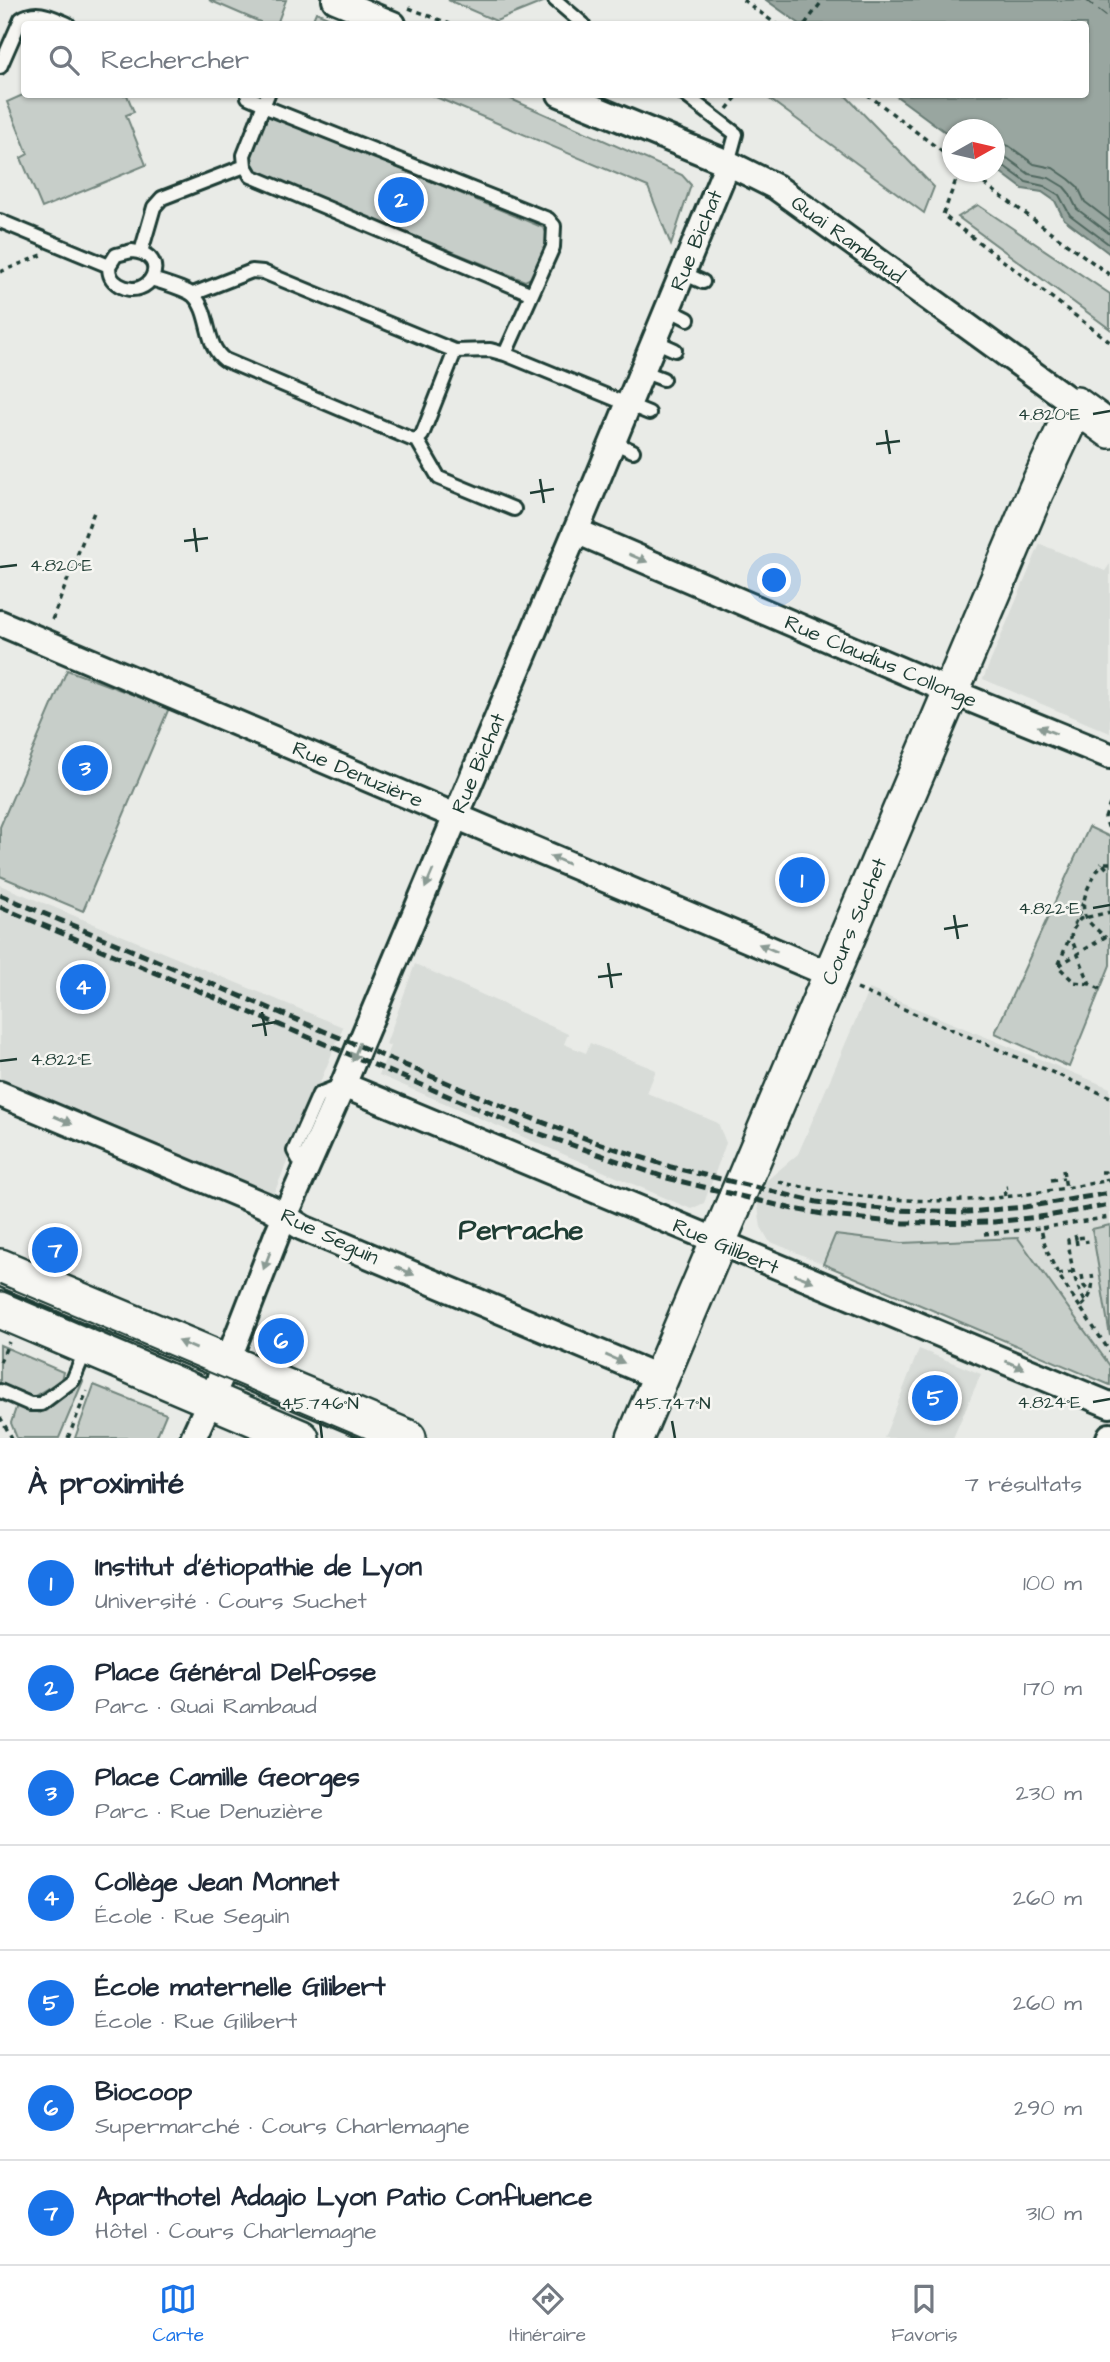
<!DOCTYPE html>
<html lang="fr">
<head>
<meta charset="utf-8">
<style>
	body { margin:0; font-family:"Architects Daughter",sans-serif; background:#f6f6f7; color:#1f2937 }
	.compass { position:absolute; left:942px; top:119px; width:63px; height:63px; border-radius:50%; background:#fff; box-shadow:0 2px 5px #0004; rotate:82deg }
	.you { position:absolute; left:775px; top:581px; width:24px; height:24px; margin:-18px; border:5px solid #fff; border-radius:50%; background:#1a73e8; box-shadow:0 0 0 10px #1a73e833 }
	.badge { display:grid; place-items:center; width:46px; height:46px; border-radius:50%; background:#1a73e8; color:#fff; font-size:23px; font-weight:700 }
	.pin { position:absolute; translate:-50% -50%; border:4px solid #fff; box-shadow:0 2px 7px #0006 }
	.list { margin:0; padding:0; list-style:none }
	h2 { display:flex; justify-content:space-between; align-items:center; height:91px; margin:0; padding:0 28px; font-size:30px }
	h2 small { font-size:23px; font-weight:400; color:#747a83 }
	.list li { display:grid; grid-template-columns:46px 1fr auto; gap:21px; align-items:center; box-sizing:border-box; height:105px; padding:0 28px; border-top:2px solid #e0e1e3 }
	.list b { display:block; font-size:26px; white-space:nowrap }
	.list p { margin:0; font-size:23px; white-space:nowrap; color:#747a83 }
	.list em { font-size:23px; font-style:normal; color:#747a83 }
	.icon { flex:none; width:38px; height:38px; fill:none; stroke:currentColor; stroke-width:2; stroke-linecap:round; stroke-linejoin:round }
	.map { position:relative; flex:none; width:1110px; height:1438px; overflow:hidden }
	.search { position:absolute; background:#fff; box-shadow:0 2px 5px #0004; left:21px; right:21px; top:21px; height:77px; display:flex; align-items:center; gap:18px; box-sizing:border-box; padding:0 24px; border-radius:7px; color:#747a83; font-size:26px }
	.sheet { height:826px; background:#fff }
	nav { display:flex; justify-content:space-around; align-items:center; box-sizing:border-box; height:98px; border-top:2px solid #e0e1e3; background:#fff; font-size:19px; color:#747a83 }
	nav a { display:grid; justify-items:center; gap:4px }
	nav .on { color:#1a73e8 }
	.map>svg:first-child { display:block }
</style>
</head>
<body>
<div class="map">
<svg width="1110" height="1438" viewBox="0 0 1110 1438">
	<rect width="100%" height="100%" fill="#e9ebe7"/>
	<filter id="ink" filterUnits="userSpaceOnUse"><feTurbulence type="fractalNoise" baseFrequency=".0143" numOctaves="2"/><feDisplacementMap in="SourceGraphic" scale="14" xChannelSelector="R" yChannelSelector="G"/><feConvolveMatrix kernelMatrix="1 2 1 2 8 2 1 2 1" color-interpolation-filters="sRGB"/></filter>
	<g filter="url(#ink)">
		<path fill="#d8dcd8" d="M1040 544 1105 571 1110 564V733L983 679Z
			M0 885 343 1027 275 1191 269 1193 0 1079Z
			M415 964 568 1034 564 1044 586 1053 590 1043 656 1070 647 1093 718 1123 726 1143 704 1203 691 1209 379 1075 390 1046 386 1044Z
			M869 989 1110 1088V1385L769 1241 761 1227 757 1199 759 1187 798 1154Z
			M919 1349 981 1374 953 1438H884Z"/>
		<path fill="#c7cec9" stroke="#73867e" stroke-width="2" d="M209 0H286L277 24H260V22Z
			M448 0H548L496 21Z
			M316 12 344 24H311Z
			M25 94 127 95 134 112 126 115 146 165 42 208 21 158 28 154 7 102Z
			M431 95H502L682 175 691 185 671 245 648 187Z
			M764 95H845L934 187 924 213Z
			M274 116 544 228C553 242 538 264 531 278L525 281 257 172 252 169 250 160 266 117Z
			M978 205 1110 294V329L958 217Z
			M67 670 169 708 83 911 0 876V827Z
			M1089 827 1110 837V965L1069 1067 995 1033Z
			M1110 1225V1336L1092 1229Z
			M835 1235 902 1243 1018 1238 1110 1366V1385L823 1264Z
			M0 1345 63 1372 61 1380 33 1397 0 1383Z
			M79 1378 83 1381 59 1438H17L11 1423 17 1405 40 1413 75 1386Z
			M94 1385 166 1414 156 1438H75Z"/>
		<path fill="#99a6a0" stroke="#687c75" stroke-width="2" d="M766 0H1110V254L1064 219 1055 201 1042 192 1023 189 995 168V130H953L952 137 895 95 1086 94V24H800Z"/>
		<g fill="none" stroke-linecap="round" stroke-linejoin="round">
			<path stroke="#50675f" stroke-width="2" d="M995 143 1009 146 1034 164 1053 168 1069 179 1078 187 1085 202 1110 221
				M995 154 1004 156 1029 174 1049 178 1064 187 1069 193 1077 209 1110 234
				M995 163 1001 164 1026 182 1044 186 1059 195 1070 215 1110 245"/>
			<path stroke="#445c54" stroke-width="2" stroke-dasharray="9 7" stroke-linecap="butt" d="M1086 0 1110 19"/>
			<g stroke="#1f3d34" stroke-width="18">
				<path id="lane" d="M555 0 583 24
					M0 67 21 19C37 8 53 18 68 24
					M268 94 244 155 245 166 251 176 532 294
					M684 94 736 134 728 163
					M248 97 264 104
					M263 106 548 219 554 226 553 247 505 354
					M0 221 109 266
					M132 251C174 255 149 303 119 285 111 280 109 275 109 266L116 255Z
					M141 252 154 207 162 198 245 166
					M683 273 703 282
					M152 279C163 283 187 289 194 296 211 313 204 345 225 360L411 439 417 440 422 435 455 351
					M193 294 252 271 263 272 455 351 490 350 505 354 649 413
					M668 309 688 319
					M655 341 675 350
					M642 371 663 379
					M417 440 439 478 514 509
					M613 442 633 451
					M305 1171 294 1151 319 1094 342 1085
					M0 1391 30 1404H41L73 1380 87 1347"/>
			</g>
			<g stroke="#1f3d34" stroke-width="30">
				<path id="street" d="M335 0 393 24
					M560 94 728 163 776 187 1076 405
					M576 531 933 684 1110 756
					M0 623 831 975
					M343 1085 1110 1405
					M0 1094 271 1208 303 1228 660 1378
					M193 1438 227 1363 278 1232 343 1085 588 502 728 163
					M1109 1438 1110 1436"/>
			</g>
			<g stroke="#1f3d34" stroke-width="40">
				<path id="secondary" d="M0 1267 408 1438
					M0 1310 301 1438
					M635 1438 1036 491 1076 405 1110 430"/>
			</g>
			<path stroke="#1f3d34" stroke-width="3.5" stroke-dasharray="5 5" stroke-linecap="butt" d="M743 0 776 24
				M409 8 450 24
				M805 24 823 0
				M867 94 953 160
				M727 109 739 94
				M959 172 943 215 1110 342
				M968 172 1110 275
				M0 272 42 255
				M52 620 94 512
				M1110 804 1105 818 1110 832
				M1110 863H1102L1110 872
				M1074 925 1083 903
				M1059 964 1070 936
				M1090 984 1074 982 1058 966 1105 937C1099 931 1088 923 1085 916 1079 897 1093 878 1102 863
				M857 989 1110 1097
				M1100 989 1090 984 1071 938 1072 931 1080 919 1110 912
				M1063 1170 1066 1188 1110 1180
				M1101 1172H1105L1107 1181
				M1051 1180 1064 1178
				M779 1182C841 1196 902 1203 965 1200 999 1199 1033 1193 1066 1188
				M1005 1196 1004 1188 1008 1187
				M984 1234 1041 1228
				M1075 1235 1076 1238 1068 1240C1071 1263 1074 1283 1086 1303
				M1077 1245 1076 1238 1086 1237 1087 1243
				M1058 1274 1073 1272
				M1092 1274C1094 1286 1091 1300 1080 1307L1110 1352
				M1082 1275 1084 1286 1090 1293
				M1080 1307C1063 1283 1046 1258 1041 1228L1110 1217
				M0 1362 9 1342
				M0 1417 12 1438
				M68 1438 87 1391"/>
			<use href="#lane" stroke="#f6f6f2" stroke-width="12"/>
			<use href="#street" stroke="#f6f6f2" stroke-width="24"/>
			<use href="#secondary" stroke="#f6f6f2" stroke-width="35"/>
			<path stroke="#1f3d34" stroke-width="2" d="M0 1284 365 1438"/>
			<path stroke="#1f3d34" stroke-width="5" stroke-dasharray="10 5" stroke-linecap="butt" d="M0 895 526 1116 598 1143 671 1167 817 1202 847 1206 896 1210 968 1212 1025 1207 1110 1193
				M0 907 526 1129 667 1178 793 1209 841 1217 904 1223 994 1222 1047 1216 1110 1205"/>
		</g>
		<defs><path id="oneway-solid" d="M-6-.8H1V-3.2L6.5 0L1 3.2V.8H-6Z" transform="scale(1.75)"/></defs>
		<g fill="#8a9a93">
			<use href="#oneway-solid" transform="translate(638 558) rotate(23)"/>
			<use href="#oneway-solid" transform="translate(1047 730) rotate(-158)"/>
			<use href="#oneway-solid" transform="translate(559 860) rotate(-157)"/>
			<use href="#oneway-solid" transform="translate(429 879) rotate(113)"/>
			<use href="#oneway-solid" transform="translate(768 948) rotate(-157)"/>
			<use href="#oneway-solid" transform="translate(356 1052) rotate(112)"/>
			<use href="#oneway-solid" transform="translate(63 1120) rotate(23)"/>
			<use href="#oneway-solid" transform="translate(267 1260) rotate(111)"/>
			<use href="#oneway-solid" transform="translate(405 1271) rotate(23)"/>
			<use href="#oneway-solid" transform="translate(804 1278) rotate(22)"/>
			<use href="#oneway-solid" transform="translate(187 1345) rotate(-157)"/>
			<use href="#oneway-solid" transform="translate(615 1359) rotate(23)"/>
			<use href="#oneway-solid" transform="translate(1015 1365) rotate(23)"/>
		</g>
	</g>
	<path fill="none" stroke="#1f3d34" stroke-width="2.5" d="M1093 414 1110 411M886 430 890 454M876 444 900 441M540 479 544 503M530 493 554 489M194 528 197 552M184 541 208 538M0 567 17 565M1093 908 1110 905M954 915 958 939M944 929 968 925M608 963 612 988M598 977 622 974M262 1012 266 1036M252 1026 276 1022M0 1061 17 1059M1093 1402 1110 1399M320 1421 322 1438M672 1421 675 1438"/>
	<g text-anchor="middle" stroke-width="5" stroke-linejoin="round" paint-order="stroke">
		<g font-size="21" fill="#1f3d34" stroke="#f6f6f2">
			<text transform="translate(848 239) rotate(36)" y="7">Quai Rambaud</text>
			<text transform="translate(696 240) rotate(-68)" y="7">Rue Bichat</text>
			<text transform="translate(881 661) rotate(23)" y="7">Rue Claudius Collonge</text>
			<text transform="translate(478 763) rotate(-67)" y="7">Rue Bichat</text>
			<text transform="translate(358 774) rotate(23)" y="7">Rue Denuzière</text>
			<text transform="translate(854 921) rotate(-67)" y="7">Cours Suchet</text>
			<text transform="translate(330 1236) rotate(25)" y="7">Rue Seguin</text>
			<text transform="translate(726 1246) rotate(23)" y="7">Rue Gilibert</text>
		</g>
		<g font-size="28" font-weight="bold" fill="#1f3d34" stroke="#f6f6f2">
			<text x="521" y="1239">Perrache</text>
		</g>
	</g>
	<g font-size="18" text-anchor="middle" fill="#1f3d34" stroke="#f6f6f2" stroke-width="5" stroke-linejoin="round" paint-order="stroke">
		<text x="1049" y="420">4.820°E</text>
		<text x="61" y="571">4.820°E</text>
		<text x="1049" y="914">4.822°E</text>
		<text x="61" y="1065">4.822°E</text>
		<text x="1049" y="1408">4.824°E</text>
		<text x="320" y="1409">45.746°N</text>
		<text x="672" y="1409">45.747°N</text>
	</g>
</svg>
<svg class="compass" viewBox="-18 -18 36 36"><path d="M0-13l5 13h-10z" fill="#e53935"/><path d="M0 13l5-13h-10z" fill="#747a83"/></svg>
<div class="you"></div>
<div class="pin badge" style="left:802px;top:880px">1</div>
<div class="pin badge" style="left:401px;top:200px">2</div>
<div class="pin badge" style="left:85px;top:768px">3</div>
<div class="pin badge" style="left:83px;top:987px">4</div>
<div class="pin badge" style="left:935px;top:1398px">5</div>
<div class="pin badge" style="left:281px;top:1341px">6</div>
<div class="pin badge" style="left:55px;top:1250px">7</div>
<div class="search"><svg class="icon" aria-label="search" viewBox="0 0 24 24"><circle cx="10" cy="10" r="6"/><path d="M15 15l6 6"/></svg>Rechercher</div>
</div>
<section class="sheet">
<h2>À proximité<small>7 résultats</small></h2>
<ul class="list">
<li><span class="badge">1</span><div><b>Institut d'étiopathie de Lyon</b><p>Université · Cours Suchet</p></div><em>100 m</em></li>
<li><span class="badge">2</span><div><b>Place Général Delfosse</b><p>Parc · Quai Rambaud</p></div><em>170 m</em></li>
<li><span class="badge">3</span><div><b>Place Camille Georges</b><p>Parc · Rue Denuzière</p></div><em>230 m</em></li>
<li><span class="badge">4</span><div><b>Collège Jean Monnet</b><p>École · Rue Seguin</p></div><em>260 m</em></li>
<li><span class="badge">5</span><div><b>École maternelle Gilibert</b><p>École · Rue Gilibert</p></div><em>260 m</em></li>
<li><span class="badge">6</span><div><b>Biocoop</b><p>Supermarché · Cours Charlemagne</p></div><em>290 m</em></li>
<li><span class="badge">7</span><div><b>Aparthotel Adagio Lyon Patio Confluence</b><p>Hôtel · Cours Charlemagne</p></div><em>310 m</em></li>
</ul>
</section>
<nav>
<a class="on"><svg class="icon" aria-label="map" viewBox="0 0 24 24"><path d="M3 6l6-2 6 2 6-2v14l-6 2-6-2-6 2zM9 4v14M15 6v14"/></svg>Carte</a>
<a><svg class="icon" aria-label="directions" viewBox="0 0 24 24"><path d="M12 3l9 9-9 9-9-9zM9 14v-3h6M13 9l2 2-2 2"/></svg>Itinéraire</a>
<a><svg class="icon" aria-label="saved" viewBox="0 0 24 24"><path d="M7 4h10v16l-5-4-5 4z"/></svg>Favoris</a>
</nav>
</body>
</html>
